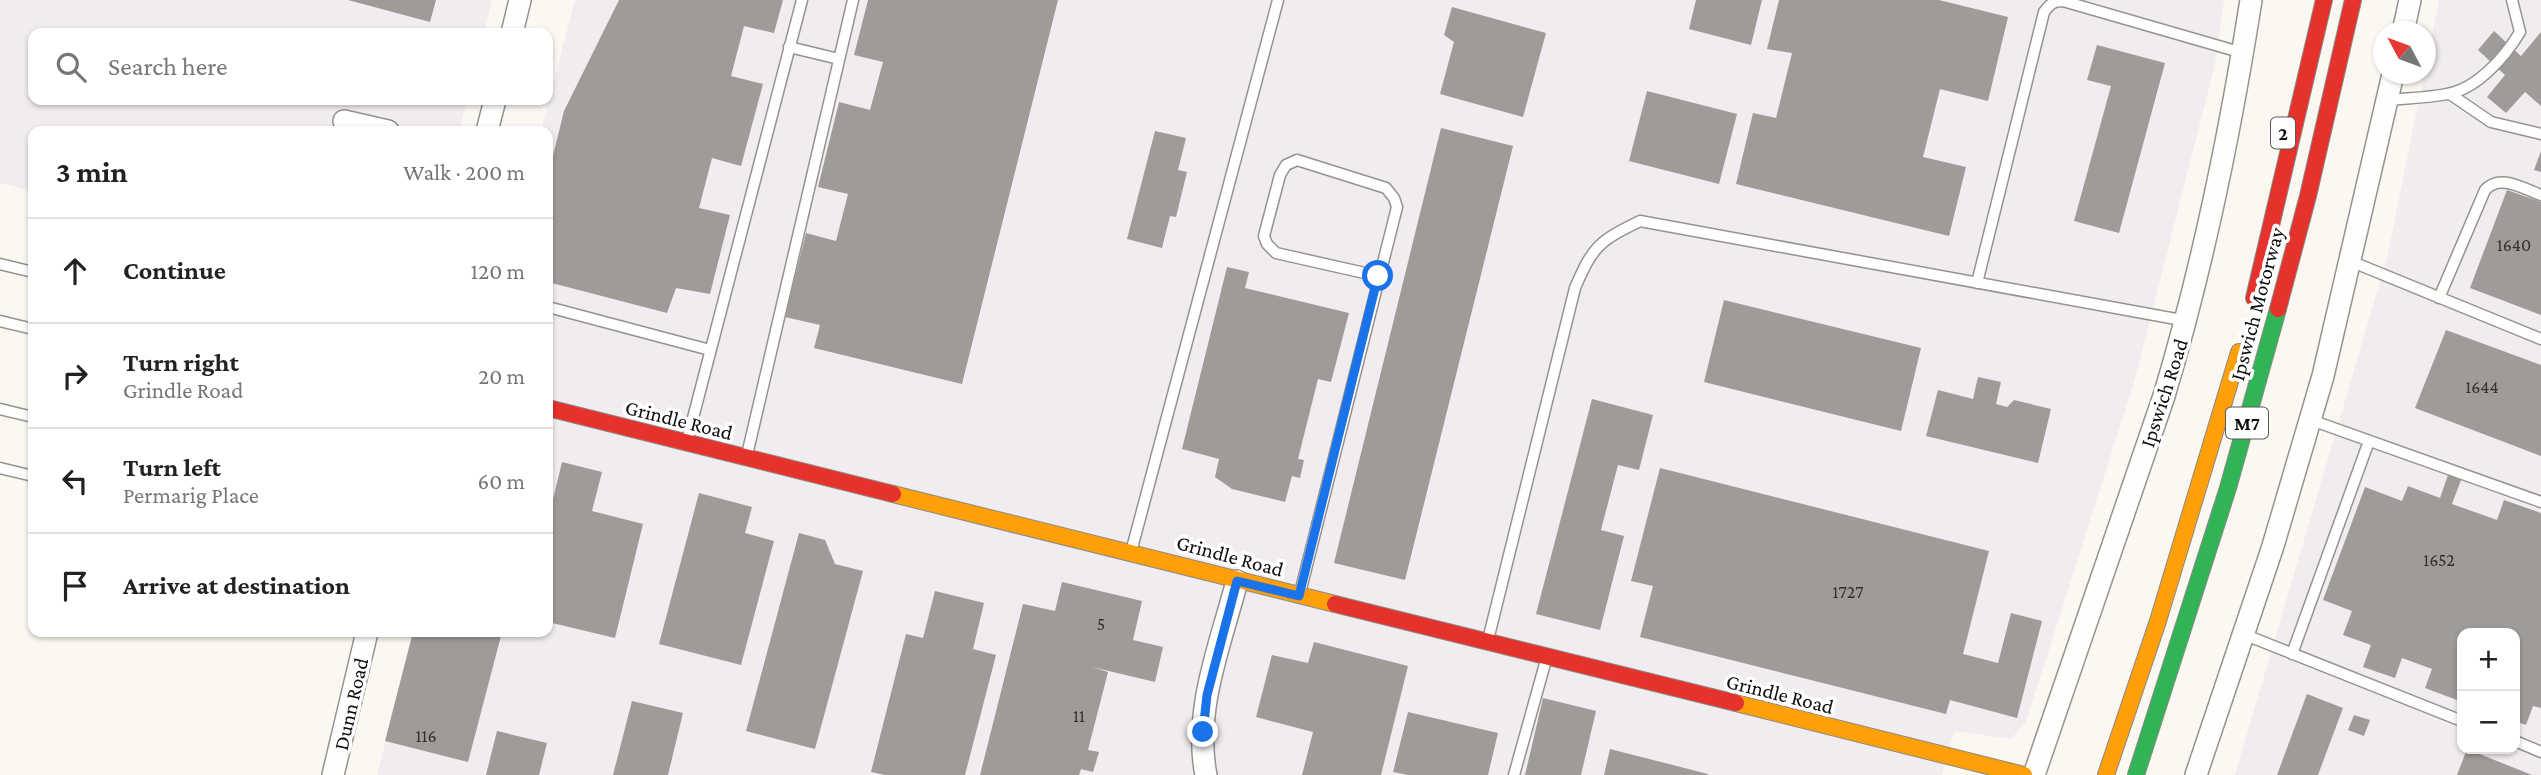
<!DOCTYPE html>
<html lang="en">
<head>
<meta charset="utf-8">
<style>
	body { margin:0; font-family:"Crimson Pro",serif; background:#f6f6f6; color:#222 }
	.controls { position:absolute; right:21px; bottom:21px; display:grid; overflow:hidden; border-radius:14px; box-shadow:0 2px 5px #0004 }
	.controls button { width:63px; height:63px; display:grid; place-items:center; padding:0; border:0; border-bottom:2px solid #e0e0e0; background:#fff; color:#222; font:35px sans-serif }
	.compass { position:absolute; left:2373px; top:21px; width:63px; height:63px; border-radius:50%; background:#fff; box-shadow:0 2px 5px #0004; rotate:311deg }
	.stop { position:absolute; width:21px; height:21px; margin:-16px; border:5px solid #1a73e8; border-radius:50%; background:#fff }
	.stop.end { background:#1a73e8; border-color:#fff; box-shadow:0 2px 7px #0008 }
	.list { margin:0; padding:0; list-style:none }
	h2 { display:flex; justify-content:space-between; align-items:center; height:91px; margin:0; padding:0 28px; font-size:30px }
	h2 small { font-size:23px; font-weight:400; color:#767676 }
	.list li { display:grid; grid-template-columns:46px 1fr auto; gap:21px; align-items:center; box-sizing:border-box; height:105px; padding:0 28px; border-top:2px solid #e0e0e0 }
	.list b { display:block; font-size:26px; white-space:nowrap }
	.list p { margin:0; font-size:23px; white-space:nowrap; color:#767676 }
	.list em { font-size:23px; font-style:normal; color:#767676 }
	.icon { flex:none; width:38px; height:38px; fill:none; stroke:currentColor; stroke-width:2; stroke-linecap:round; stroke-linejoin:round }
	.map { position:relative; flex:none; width:2541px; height:775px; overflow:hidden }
	.search { position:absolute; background:#fff; box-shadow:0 2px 5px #0004; left:28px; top:28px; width:525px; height:77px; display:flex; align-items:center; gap:18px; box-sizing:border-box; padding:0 24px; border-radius:14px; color:#767676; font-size:26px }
	.panel { position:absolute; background:#fff; box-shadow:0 2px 5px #0004; left:28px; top:126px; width:525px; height:511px; border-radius:14px }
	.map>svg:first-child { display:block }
</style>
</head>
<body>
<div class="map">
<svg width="2541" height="775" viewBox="0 0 2541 775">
	<rect width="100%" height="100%" fill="#fbf8f2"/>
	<path fill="#f1ecef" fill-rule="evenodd" d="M0 0H492L484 33H33V100H467L459 131H33V191L0 183Z
		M575 0H2224L2215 64 2135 379 2026 722 2011 739 1954 731 1942 775H377L413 632H548V131H541Z
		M2439 0H2541V775H2235L2387 258ZM2462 633H2515V749H2462Z"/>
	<path fill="#9e9b98" d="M348 0H436L430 22Z
		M619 0H783L774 33 744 26 731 76 763 84 741 166 712 158 699 208 730 215 710 294 676 288 667 313 548 282V176L564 111Z
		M868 0H1058L962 384 814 348 820 325 785 317 806 233 836 241 848 194 818 187 839 102 870 110 883 62 854 55Z
		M1696 0H1762L1751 45 1689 29Z
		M1779 0H1939L2008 17 1988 101 1940 89 1923 157 1966 167 1949 236 1736 184 1753 113 1776 118 1792 53 1767 49Z
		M1452 7 1546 33 1523 117 1440 94 1454 42 1444 35Z
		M2494 31 2521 56 2541 32V106L2525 92 2506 113 2487 97 2505 75 2478 50Z
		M2097 45 2165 63 2119 233 2074 221 2111 86 2087 80Z
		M1647 91 1737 114 1719 184 1629 161Z
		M1441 128 1513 146 1405 580 1334 563Z
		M1155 131 1186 138 1178 170 1187 172 1176 217 1170 216 1162 248 1127 239Z
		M2541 151V172L2534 170Z
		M2507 190 2541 202V315L2470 288Z
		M1227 267 1249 272 1245 288 1349 313 1331 382 1318 379 1298 459 1304 460 1300 478 1292 476 1285 502 1232 489 1215 477 1219 459 1182 449Z
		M1724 300 1921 348 1901 431 1704 382Z
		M2446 330 2541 365V456L2415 408Z
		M1978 377 2001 382 1996 404 2007 407 2014 400 2051 409 2038 463 1926 436 1938 390 1973 399Z
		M1592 399 1653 415 1639 470 1618 465 1601 530 1624 536 1600 630 1536 614Z
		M562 462 602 472 592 511 643 524 615 638 548 622V520Z
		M1660 468 1989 551 1963 654 1998 663 2011 613 2042 621 2017 718 1950 700 1946 714 1640 637 1653 586 1631 581Z
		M2448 475 2461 480 2452 504 2497 520 2504 500 2541 513V708L2533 706 2526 725 2515 721V633H2462V702L2425 688 2432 669 2402 658 2395 678 2363 667 2371 645 2343 635 2352 611 2323 600 2365 487 2402 501 2408 486 2440 498Z
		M699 493 752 507 745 533 774 541 741 665 659 644Z
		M799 533 825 540 835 564 863 571 815 749 746 731Z
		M1062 582 1142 601 1133 640 1163 647 1155 682 1092 667 1108 672 1088 750 1099 752 1093 772 1081 769 1079 775H980L1023 604 1055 611Z
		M935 591 984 603 973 649 996 655 965 775H885L871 772 906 634 923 638Z
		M413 632H502L468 762 385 741Z
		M1314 642 1408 666 1381 775H1302L1313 732 1256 717 1272 655 1308 663Z
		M2307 694 2343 708 2318 775H2277Z
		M1543 698 1596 711 1581 775H1525Z
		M632 701 683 713 668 775H613Z
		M1408 712 1498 733 1488 775H1408L1393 772Z
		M2354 715 2370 720 2364 736 2348 730Z
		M497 731 547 743 539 775H486Z
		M1610 749 1708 774V775H1604Z
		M2467 749 2532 775H2457Z"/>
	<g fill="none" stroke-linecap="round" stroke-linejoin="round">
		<g stroke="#949390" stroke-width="13">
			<path id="lane" d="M789 47 839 59
				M2450 94 2491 122 2541 134
				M2387 100C2407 98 2428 98 2447 94 2477 89 2505 57 2520 32L2512 0
				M2350 261 2541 339
				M0 264 33 272
				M1977 283 2044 12C2050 4 2053 1 2063 1L2243 53
				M2439 298 2485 190C2500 173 2524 189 2541 195
				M548 307 710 350
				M0 321 33 329
				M0 409 33 417
				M2311 420 2541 502
				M687 441 802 0
				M747 455 853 0
				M0 468 33 476
				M1131 552 1278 0
				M1300 593 1397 207 1394 198 1386 188 1297 160 1286 165 1280 175 1264 236 1267 244 1276 253 1378 276
				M2243 634 2462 721
				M1488 640 1575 288C1593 246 1599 241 1640 221L2187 321
				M2292 654 2369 441
				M2515 741 2541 752
				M1514 775 1546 660"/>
		</g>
		<g stroke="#949390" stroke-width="24">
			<path id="street" d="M2403 32 2410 0
				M512 33 520 0
				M344 121 388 131
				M487 131 495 100
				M333 775 367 632
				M1206 775C1193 710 1221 643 1237 581
				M2034 775 2164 396C2203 266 2230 134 2251 0
				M2196 775 2273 546 2323 376 2393 74"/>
		</g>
		<g stroke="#8b8987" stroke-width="18">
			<path id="fast" d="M2136 775 2228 488 2278 309"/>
		</g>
		<g stroke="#8b8987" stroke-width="18">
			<path id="slow" d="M893 494 1335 604
				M1736 703 2024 775
				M2106 775 2158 621 2239 352"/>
		</g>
		<g stroke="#8b8987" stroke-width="18">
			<path id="jam" d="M2254 298 2324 0
				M2278 309 2308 196 2353 0
				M548 408 893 494
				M1335 604 1736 703"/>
		</g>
		<use href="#lane" stroke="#fefefd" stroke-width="10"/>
		<use href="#street" stroke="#fefefd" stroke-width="21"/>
		<use href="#fast" stroke="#30b455" stroke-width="16"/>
		<use href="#slow" stroke="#ff9f0a" stroke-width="16"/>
		<use href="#jam" stroke="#e5322d" stroke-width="16"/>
	</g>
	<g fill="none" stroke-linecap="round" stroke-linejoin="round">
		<path stroke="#1a73e8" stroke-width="9" d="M1203 732 1207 695 1237 581 1299 596 1378 276"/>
	</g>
	<g text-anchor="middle" stroke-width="7" stroke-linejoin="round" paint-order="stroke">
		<g font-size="18" fill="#313030">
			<text x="2514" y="251">1640</text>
			<text x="2482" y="393">1644</text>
			<text x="2439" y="566">1652</text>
			<text x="1848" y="598">1727</text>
			<text x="1101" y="630">5</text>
			<text x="1079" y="722">11</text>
			<text x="426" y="742">116</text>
		</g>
		<g fill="#fff" stroke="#565656" stroke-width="2">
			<rect x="2271" y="117.5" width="24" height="31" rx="5"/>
			<rect x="2226" y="407.5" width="42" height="31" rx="5"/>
		</g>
		<g font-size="19" font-weight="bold" fill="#0d0d0d">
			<text x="2283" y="140">2</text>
			<text x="2247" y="430">M7</text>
		</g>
		<g font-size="21" fill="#0d0d0d" stroke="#fff">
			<text transform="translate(2257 304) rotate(-75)" y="7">Ipswich Motorway</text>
			<text transform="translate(2164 393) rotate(-72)" y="7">Ipswich Road</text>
			<text transform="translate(679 420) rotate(14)" y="7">Grindle Road</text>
			<text transform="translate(1230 556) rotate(15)" y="7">Grindle Road</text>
			<text transform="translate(1780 694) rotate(14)" y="7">Grindle Road</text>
			<text transform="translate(351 704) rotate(-77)" y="7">Dunn Road</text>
		</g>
	</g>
</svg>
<div class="controls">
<button>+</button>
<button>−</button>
</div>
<svg class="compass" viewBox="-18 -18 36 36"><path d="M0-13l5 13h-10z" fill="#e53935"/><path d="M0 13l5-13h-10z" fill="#767676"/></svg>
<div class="stop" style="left:1378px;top:276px"></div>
<div class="stop end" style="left:1203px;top:732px"></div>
<div class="search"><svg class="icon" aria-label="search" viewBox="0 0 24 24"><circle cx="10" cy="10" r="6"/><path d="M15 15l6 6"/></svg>Search here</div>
<section class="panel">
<h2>3 min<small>Walk · 200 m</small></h2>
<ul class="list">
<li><svg class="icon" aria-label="ahead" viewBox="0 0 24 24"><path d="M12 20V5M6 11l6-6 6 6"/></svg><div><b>Continue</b></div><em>120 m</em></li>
<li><svg class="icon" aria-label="right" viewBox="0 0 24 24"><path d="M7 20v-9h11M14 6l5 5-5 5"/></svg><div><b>Turn right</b><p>Grindle Road</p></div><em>20 m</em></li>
<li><svg class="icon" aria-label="left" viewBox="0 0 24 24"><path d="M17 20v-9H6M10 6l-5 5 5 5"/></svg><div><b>Turn left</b><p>Permarig Place</p></div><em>60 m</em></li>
<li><svg class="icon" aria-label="arrive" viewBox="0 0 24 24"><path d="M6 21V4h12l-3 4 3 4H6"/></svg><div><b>Arrive at destination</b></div></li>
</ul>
</section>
</div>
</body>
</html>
